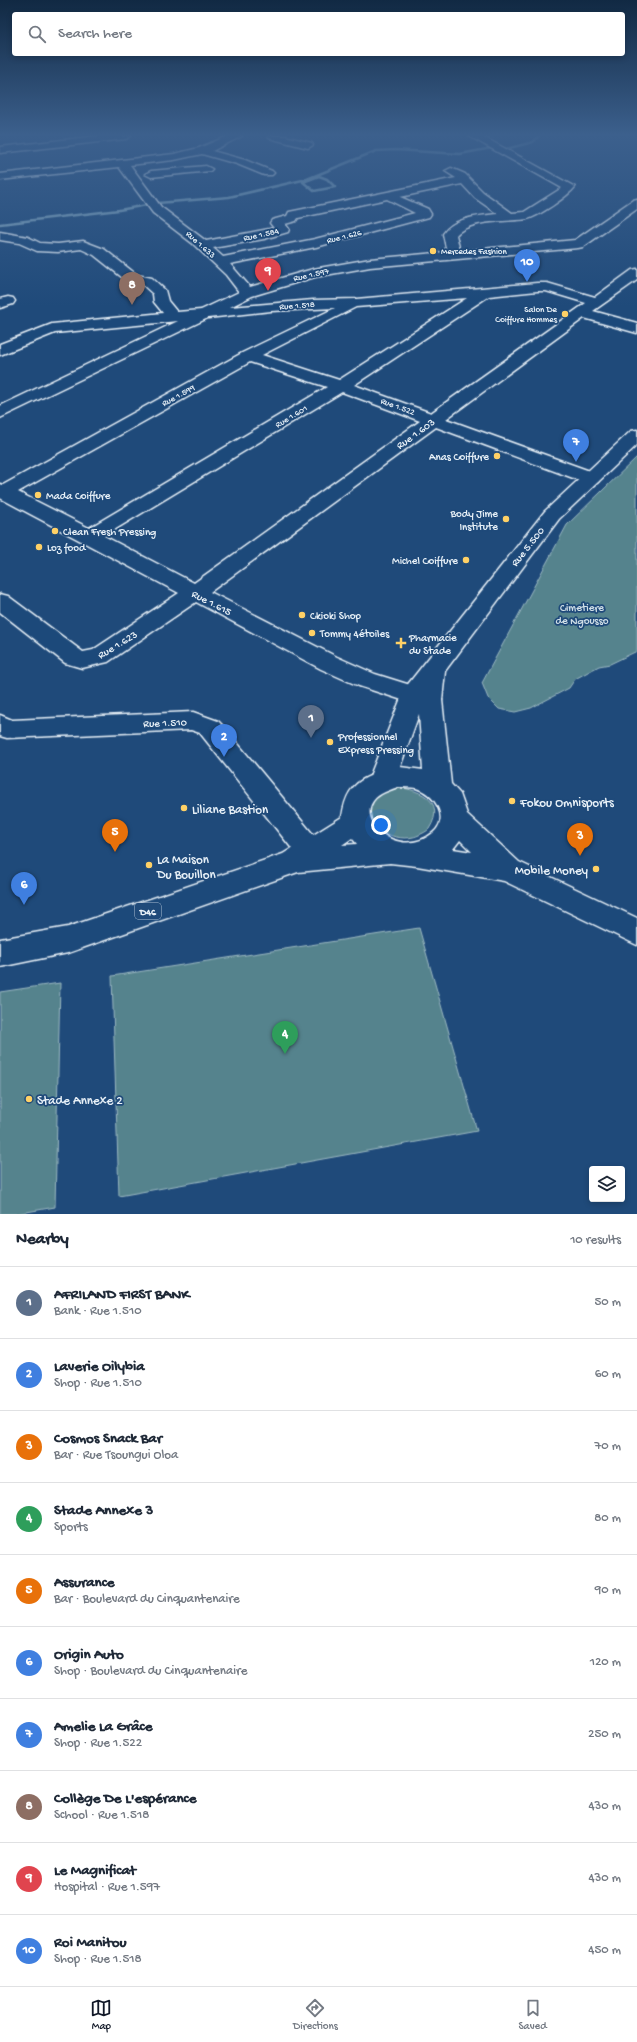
<!DOCTYPE html>
<html lang="en">
<head>
<meta charset="utf-8">
<style>
	body { margin:0; font-family:"Gochi Hand",sans-serif; background:#f2f2f3; color:#1f2937 }
	.controls { position:absolute; right:12px; bottom:12px; display:grid; overflow:hidden; border-radius:4px; box-shadow:0 2px 6px #0003 }
	.controls button { width:36px; height:36px; display:grid; place-items:center; padding:0; border:0; border-bottom:1px solid #e0e1e3; background:#fff; color:#1f2937; font:20px sans-serif }
	.you { position:absolute; left:381px; top:825px; width:14px; height:14px; margin:-10px; border:3px solid #fff; border-radius:50%; background:#1a73e8; box-shadow:0 0 0 6px #1a73e833 }
	.badge { display:grid; place-items:center; width:26px; height:26px; border-radius:50%; background:#111827; color:#fff; font-size:13px; font-weight:700 }
	.pin { position:absolute; translate:-50% -33px; filter:drop-shadow(0 1px 2px #0008) }
	.pin::after { content:''; position:absolute; top:21px; width:14px; height:12px; background:inherit; clip-path:polygon(0 0,100% 0,50% 100%) }
	.list { margin:0; padding:0; list-style:none }
	h2 { display:flex; justify-content:space-between; align-items:center; height:52px; margin:0; padding:0 16px; font-size:17px }
	h2 small { font-size:13px; font-weight:400; color:#747a83 }
	.list li { display:grid; grid-template-columns:26px 1fr auto; gap:12px; align-items:center; box-sizing:border-box; height:72px; padding:0 16px; border-top:1px solid #e0e1e3 }
	.list b { display:block; font-size:15px; white-space:nowrap }
	.list p { margin:0; font-size:13px; white-space:nowrap; color:#747a83 }
	.list em { font-size:13px; font-style:normal; color:#747a83 }
	.icon { flex:none; width:22px; height:22px; fill:none; stroke:currentColor; stroke-width:2; stroke-linecap:round; stroke-linejoin:round }
	.map { position:relative; flex:none; width:637px; height:1214px; overflow:hidden }
	.search { position:absolute; background:#fff; box-shadow:0 2px 6px #0003; left:12px; right:12px; top:12px; height:44px; display:flex; align-items:center; gap:10px; box-sizing:border-box; padding:0 14px; border-radius:4px; color:#747a83; font-size:15px }
	.sheet { height:772px; background:#fff }
	nav { display:flex; justify-content:space-around; align-items:center; box-sizing:border-box; height:56px; border-top:1px solid #e0e1e3; background:#fff; font-size:11px; color:#747a83 }
	nav a { display:grid; justify-items:center; gap:2px }
	nav .on { color:#111827 }
	.map>svg:first-child { display:block }
</style>
</head>
<body>
<div class="map">
<svg width="637" height="1214" viewBox="0 0 637 1214">
	<rect width="100%" height="100%" fill="#1f4a7a"/>
	<filter id="ink" filterUnits="userSpaceOnUse"><feTurbulence type="fractalNoise" baseFrequency=".025" numOctaves="2"/><feDisplacementMap in="SourceGraphic" scale="8" xChannelSelector="R" yChannelSelector="G"/><feConvolveMatrix kernelMatrix="1 2 1 2 8 2 1 2 1" color-interpolation-filters="sRGB"/></filter>
	<g filter="url(#ink)">
		<path fill="#55838d" stroke="#9ebac2" d="M637 457V651L610 664 599 666 575 679 569 688 531 708 515 712 499 709 488 698 482 683 567 525Z
			M392 787C416 788 448 799 429 829 426 832 423 833 419 835 392 848 348 816 378 794 382 791 387 789 392 787Z
			M419 928 477 1131 119 1196 112 976Z
			M60 983 55 1207 15 1214H0V992Z"/>
		<g fill="none" stroke-linecap="round" stroke-linejoin="round">
			<path stroke="#86abc2" stroke-width="2.5" d="M319 176 327 179 335 187 314 191 303 182Z
				M0 224 119 210 158 203 229 197 307 179 376 151 396 150 460 154 492 148 502 150 533 142 539 136"/>
			<g stroke="#e8f1f8" stroke-width="3">
				<path id="minor" d="M98 136H131L126 139 0 153V147Z
					M228 136H242L212 151 245 160 272 171 274 173 272 175H264L237 164 202 154 174 160 130 165 161 207 206 241 274 228 270 223 272 220 287 216 289 212 456 178 445 171 451 168 465 174 483 192 512 213 524 212 562 188 469 136H482L575 187C568 196 538 217 527 219 507 222 470 219 456 235L460 251 575 240 633 200 637 199V209L583 247 578 248 370 267 315 277 252 296 230 307 313 300 356 299 537 283H547L595 297 632 270 637 269V280L593 311 637 323V333L584 318 446 419 598 474 600 478 598 482 591 484 584 482 436 427 210 592 337 657 375 674 439 694 442 700 439 706 430 709 359 686 321 669 196 602 108 662 82 668 65 663 0 612V594L8 596 83 652 93 650 179 593 0 498V484L3 485 242 353 335 308 271 311 208 318 0 418V406L178 321 55 333 0 355V344L52 324 163 313 154 302 153 294 143 285 128 282 94 255 81 249 58 252 37 251 19 243 0 240V232L28 237 40 243 58 244 83 241 104 249 137 275 152 278 165 290 168 301 177 312 201 310 239 292 226 275 192 243 153 213 119 167 0 180V174L174 154 199 148ZM462 184 475 198 498 214C480 216 454 217 443 234L447 252 370 259 313 269 250 287 230 264 316 247 429 217 431 214 428 209 400 197ZM387 199 415 213 315 239 223 257 213 248 264 239 288 232 289 229 285 224 296 221 298 218ZM537 291H546L586 303 431 413 354 385 489 296ZM467 298 339 380 262 355 356 307ZM250 362 327 387 89 528 18 492ZM342 392 420 421 194 583 104 536Z
					M268 136H285L312 143 313 145 308 148 269 138Z
					M206 166 212 169 210 171 151 177 145 174 151 171Z
					M8 297 13 298 15 301 13 304 0 308V299Z
					M193 712 218 721 224 727 321 844 325 852 321 860 311 863 301 860 200 733 191 730 7 738 0 736V715L12 720Z"/>
			</g>
			<g stroke="#e8f1f8" stroke-width="3">
				<path id="major" d="M637 430V445L559 519 445 671 442 700 451 784 460 794 467 814 519 862 637 918V945L504 881 417 866 390 863 298 872 68 953 0 967V939L68 927 283 854 342 817C345 797 351 784 370 776L405 688 545 511 631 431ZM419 714 423 770 400 767ZM398 787C404 787 411 787 416 788 434 793 451 818 433 833 396 863 347 814 381 794 386 791 392 789 398 787ZM352 838 357 844 342 845ZM460 840 472 852 453 849Z"/>
			</g>
			<use href="#minor" fill="#1f4a7a" fill-rule="evenodd"/>
			<use href="#major" fill="#1f4a7a" fill-rule="evenodd"/>
		</g>
	</g>
	<linearGradient id="sky" x2="0" y2="1"><stop stop-color="#112943"/><stop offset="0.44" stop-color="#3c608d"/><stop offset="1" stop-color="#3c608d" stop-opacity="0"/></linearGradient>
	<rect width="637" height="306" fill="url(#sky)"/>
	<g fill="#ffd166" stroke="#1f4a7a" stroke-width="1.5">
		<circle cx="433" cy="251" r="4"/>
		<circle cx="565" cy="314" r="4"/>
		<circle cx="497" cy="456" r="4"/>
		<circle cx="38" cy="495" r="4"/>
		<circle cx="506" cy="519" r="4"/>
		<circle cx="55" cy="531" r="4"/>
		<circle cx="39" cy="547" r="4"/>
		<circle cx="466" cy="560" r="4"/>
		<circle cx="302" cy="615" r="4"/>
		<circle cx="312" cy="633" r="4"/>
		<path d="M399 637h4v4h4v4h-4v4h-4v-4h-4v-4h4z"/>
		<circle cx="330" cy="742" r="4"/>
		<circle cx="512" cy="801" r="4"/>
		<circle cx="184" cy="808" r="4"/>
		<circle cx="149" cy="865" r="4"/>
		<circle cx="596" cy="869" r="4"/>
		<circle cx="29" cy="1099" r="4"/>
	</g>
	<g text-anchor="middle" stroke-width="3.5" stroke-linejoin="round" paint-order="stroke">
		<g font-size="9" fill="#e8f1f8" stroke="#1f4a7a">
			<text transform="translate(261 234) rotate(-12)" y="3">Rue 1.584</text>
			<text transform="translate(344 236) rotate(-14)" y="3">Rue 1.626</text>
			<text transform="translate(201 244) rotate(42)" y="3">Rue 1.633</text>
			<text transform="translate(311 274) rotate(-13)" y="3">Rue 1.597</text>
			<text transform="translate(297 305) rotate(-4)" y="3">Rue 1.518</text>
			<text transform="translate(178 395) rotate(-29)" y="3">Rue 1.599</text>
			<text transform="translate(398 406) rotate(20)" y="3">Rue 1.522</text>
			<text transform="translate(291 416) rotate(-31)" y="3">Rue 1.601</text>
		</g>
		<g font-size="9" fill="#e8f1f8" stroke="#1f4a7a" text-anchor="start">
			<text x="441" y="254">Mercedes Fashion</text>
			<text x="557" y="312" text-anchor="end">Salon De<tspan x="557" dy="10">Coiffure Hommes</tspan></text>
		</g>
		<rect fill="#1f4a7a" stroke="#acbfd2" stroke-width="1" x="135" y="903" width="26" height="16" rx="3"/>
		<g font-size="10" font-weight="bold" fill="#e8f1f8">
			<text x="148" y="915">D46</text>
		</g>
		<g font-size="11" fill="#e8f1f8" stroke="#1f4a7a">
			<text transform="translate(415 433) rotate(-36)" y="4">Rue 1.603</text>
			<text transform="translate(527 546) rotate(-52)" y="4">Rue 5.500</text>
			<text transform="translate(212 602) rotate(27)" y="4">Rue 1.615</text>
			<text transform="translate(117 644) rotate(-31)" y="4">Rue 1.623</text>
			<text transform="translate(165 722) rotate(-2)" y="4">Rue 1.510</text>
		</g>
		<g font-size="11" fill="#e8f1f8" stroke="#1f4a7a" text-anchor="start">
			<text x="489" y="460" text-anchor="end">Anas Coiffure</text>
			<text x="46" y="499">Mada Coiffure</text>
			<text x="498" y="517" text-anchor="end">Body Jime<tspan x="498" dy="13">Institute</tspan></text>
			<text x="63" y="535">Clean Fresh Pressing</text>
			<text x="47" y="551">Loz food</text>
			<text x="458" y="564" text-anchor="end">Michel Coiffure</text>
			<text x="310" y="619">Ckioki Shop</text>
			<text x="320" y="637">Tommy 4étoiles</text>
			<text x="409" y="641">Pharmacie<tspan x="409" dy="13">du Stade</tspan></text>
			<text x="338" y="740">Professionnel<tspan x="338" dy="13">Express Pressing</tspan></text>
		</g>
		<g font-size="11" fill="#d2e0e8" stroke="#1f4a7a">
			<text x="582" y="611">Cimetiere<tspan x="582" dy="13">de Ngousso</tspan></text>
		</g>
		<g font-size="13" fill="#e8f1f8" stroke="#1f4a7a" text-anchor="start">
			<text x="520" y="806">Fokou Omnisports</text>
			<text x="192" y="813">Liliane Bastion</text>
			<text x="157" y="863">La Maison<tspan x="157" dy="15">Du Bouillon</tspan></text>
			<text x="588" y="874" text-anchor="end">Mobile Money</text>
			<text x="37" y="1104">Stade Annexe 2</text>
		</g>
	</g>
</svg>
<div class="controls">
<button><svg class="icon" aria-label="layers" viewBox="0 0 24 24"><path d="M12 4l9 5-9 5-9-5zM3 14l9 5 9-5"/></svg></button>
</div>
<div class="you"></div>
<div class="pin badge" style="left:311px;top:738px;background:#5c6f8a">1</div>
<div class="pin badge" style="left:224px;top:757px;background:#3f7fe0">2</div>
<div class="pin badge" style="left:580px;top:856px;background:#e8710a">3</div>
<div class="pin badge" style="left:285px;top:1054px;background:#2e9e5b">4</div>
<div class="pin badge" style="left:115px;top:852px;background:#e8710a">5</div>
<div class="pin badge" style="left:24px;top:905px;background:#3f7fe0">6</div>
<div class="pin badge" style="left:576px;top:462px;background:#3f7fe0">7</div>
<div class="pin badge" style="left:132px;top:305px;background:#8d6e63">8</div>
<div class="pin badge" style="left:268px;top:291px;background:#e0444e">9</div>
<div class="pin badge" style="left:527px;top:282px;background:#3f7fe0">10</div>
<div class="search"><svg class="icon" aria-label="search" viewBox="0 0 24 24"><circle cx="10" cy="10" r="6"/><path d="M15 15l6 6"/></svg>Search here</div>
</div>
<section class="sheet">
<h2>Nearby<small>10 results</small></h2>
<ul class="list">
<li><span class="badge" style="background:#5c6f8a">1</span><div><b>AFRILAND FIRST BANK</b><p>Bank · Rue 1.510</p></div><em>50 m</em></li>
<li><span class="badge" style="background:#3f7fe0">2</span><div><b>Laverie Oilybia</b><p>Shop · Rue 1.510</p></div><em>60 m</em></li>
<li><span class="badge" style="background:#e8710a">3</span><div><b>Cosmos Snack Bar</b><p>Bar · Rue Tsoungui Oloa</p></div><em>70 m</em></li>
<li><span class="badge" style="background:#2e9e5b">4</span><div><b>Stade Annexe 3</b><p>Sports</p></div><em>80 m</em></li>
<li><span class="badge" style="background:#e8710a">5</span><div><b>Assurance</b><p>Bar · Boulevard du Cinquantenaire</p></div><em>90 m</em></li>
<li><span class="badge" style="background:#3f7fe0">6</span><div><b>Origin Auto</b><p>Shop · Boulevard du Cinquantenaire</p></div><em>120 m</em></li>
<li><span class="badge" style="background:#3f7fe0">7</span><div><b>Amelie La Grâce</b><p>Shop · Rue 1.522</p></div><em>250 m</em></li>
<li><span class="badge" style="background:#8d6e63">8</span><div><b>Collège De L'espérance</b><p>School · Rue 1.518</p></div><em>430 m</em></li>
<li><span class="badge" style="background:#e0444e">9</span><div><b>Le Magnificat</b><p>Hospital · Rue 1.597</p></div><em>430 m</em></li>
<li><span class="badge" style="background:#3f7fe0">10</span><div><b>Roi Manitou</b><p>Shop · Rue 1.518</p></div><em>450 m</em></li>
</ul>
</section>
<nav>
<a class="on"><svg class="icon" aria-label="map" viewBox="0 0 24 24"><path d="M3 6l6-2 6 2 6-2v14l-6 2-6-2-6 2zM9 4v14M15 6v14"/></svg>Map</a>
<a><svg class="icon" aria-label="directions" viewBox="0 0 24 24"><path d="M12 3l9 9-9 9-9-9zM9 14v-3h6M13 9l2 2-2 2"/></svg>Directions</a>
<a><svg class="icon" aria-label="saved" viewBox="0 0 24 24"><path d="M7 4h10v16l-5-4-5 4z"/></svg>Saved</a>
</nav>
</body>
</html>
